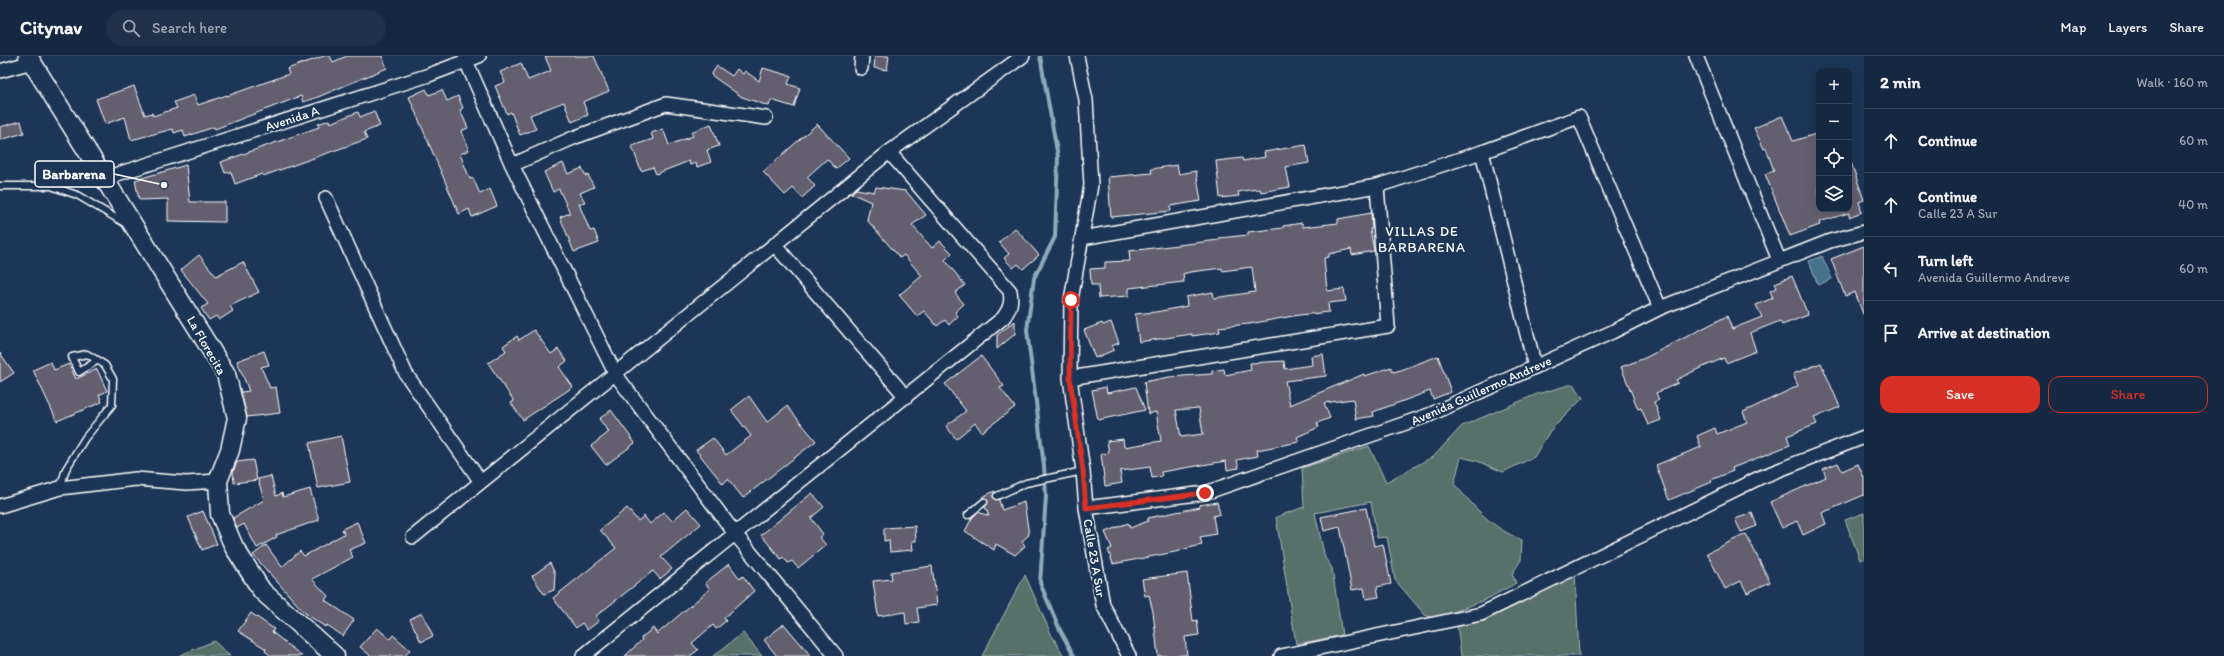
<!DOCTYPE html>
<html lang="en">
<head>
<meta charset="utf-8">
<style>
	body { margin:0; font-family:Itim,sans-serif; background:#1f3048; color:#f1f3f6 }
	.controls { position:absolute; right:12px; top:12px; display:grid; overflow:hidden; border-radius:8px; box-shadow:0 4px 16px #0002 }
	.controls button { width:36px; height:36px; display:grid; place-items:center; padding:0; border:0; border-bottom:1px solid #35445a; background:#162841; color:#f1f3f6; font:20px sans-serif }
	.stop { position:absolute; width:12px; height:12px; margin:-9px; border:3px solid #d93025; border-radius:50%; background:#fff }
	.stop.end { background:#d93025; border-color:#fff; box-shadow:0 1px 4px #0008 }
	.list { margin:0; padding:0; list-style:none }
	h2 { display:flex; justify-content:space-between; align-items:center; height:52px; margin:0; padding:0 16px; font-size:17px }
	h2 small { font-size:13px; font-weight:400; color:#9ea6b1 }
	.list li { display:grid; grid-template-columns:26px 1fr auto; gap:12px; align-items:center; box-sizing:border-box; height:64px; padding:0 16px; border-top:1px solid #35445a }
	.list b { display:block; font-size:15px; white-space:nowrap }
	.list p { margin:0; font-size:13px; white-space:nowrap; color:#9ea6b1 }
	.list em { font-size:13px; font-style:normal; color:#9ea6b1 }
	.actions { display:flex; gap:8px; padding:12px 16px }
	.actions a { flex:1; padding:9px 0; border:1px solid #d93025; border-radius:12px; text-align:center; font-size:14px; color:#d93025 }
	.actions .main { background:#d93025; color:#fff }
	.icon { flex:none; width:22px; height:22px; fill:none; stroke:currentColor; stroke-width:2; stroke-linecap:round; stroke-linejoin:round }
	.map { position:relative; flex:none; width:1864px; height:600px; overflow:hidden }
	header { display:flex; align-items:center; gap:24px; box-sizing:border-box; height:56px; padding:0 20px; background:#162841; border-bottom:1px solid #35445a }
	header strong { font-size:19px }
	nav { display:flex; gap:22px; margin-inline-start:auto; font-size:14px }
	.search { width:280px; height:36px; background:#1f3048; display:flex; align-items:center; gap:10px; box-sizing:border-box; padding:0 14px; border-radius:22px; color:#9ea6b1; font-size:15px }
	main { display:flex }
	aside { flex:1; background:#162841 }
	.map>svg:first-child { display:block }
</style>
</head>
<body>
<header>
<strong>Citynav</strong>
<div class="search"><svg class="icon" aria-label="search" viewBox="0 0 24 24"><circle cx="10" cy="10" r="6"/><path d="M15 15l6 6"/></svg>Search here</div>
<nav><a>Map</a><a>Layers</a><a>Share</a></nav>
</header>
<main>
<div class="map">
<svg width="1864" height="600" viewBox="0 0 1864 600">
	<rect width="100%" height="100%" fill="#1d3557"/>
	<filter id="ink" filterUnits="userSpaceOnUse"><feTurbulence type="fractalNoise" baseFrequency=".025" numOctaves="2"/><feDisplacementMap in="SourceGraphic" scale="8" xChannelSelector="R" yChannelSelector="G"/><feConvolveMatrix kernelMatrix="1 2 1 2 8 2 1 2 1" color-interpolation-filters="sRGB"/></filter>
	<g filter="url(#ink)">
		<path fill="#596f6a" stroke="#acb7b4" d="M1573 328 1583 342 1550 375 1534 401 1503 416 1477 405 1461 401 1454 428C1478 454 1489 470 1522 484L1521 504 1512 518 1516 527 1487 543 1436 563 1425 559 1395 524 1387 481 1377 482 1371 446 1315 457 1325 502 1332 512 1342 579 1296 588 1276 461 1304 451 1302 412 1369 390 1386 426 1434 400 1462 370 1537 338Z
			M1864 457V503L1860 504 1845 464Z
			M1575 517 1579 600H1461L1457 568 1490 562Z
			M1025 519 1051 578 1064 600H982Z
			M743 577 762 600H713Z
			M214 585 230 600H178Z"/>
		<path fill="#45718b" stroke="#8faab9" d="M1822 200 1832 223 1818 229 1809 205Z"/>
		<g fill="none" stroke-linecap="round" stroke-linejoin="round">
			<path stroke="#8faab9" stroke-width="4" d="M1040 0 1058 101 1055 181 1034 222 1027 274 1044 410 1046 440 1040 527 1059 572 1074 600"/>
		</g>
		<path fill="#635f6f" stroke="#fff" fill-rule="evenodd" d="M324 0H330L333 6 347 0H382L387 12 318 41 303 46 301 40 215 73 214 71 185 81 183 74 174 77 173 73 131 84 125 61 105 68 96 43 134 30 145 59 152 57 153 60 177 52 174 46 194 39 198 49 227 39V40L289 18 287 13Z
			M545 0H594L609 35 583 46 588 59 572 66 564 46 530 59 536 73 520 79 511 56 507 58 495 30 505 26 500 16 521 7 528 24 551 15Z
			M875 0H889L887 14 874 12Z
			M717 10 732 20 737 13 743 18 745 15 759 25 763 12 791 20 788 28 800 32 794 51 771 44 769 50 742 41 711 19Z
			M426 33 429 39 442 34 447 45 458 40 463 52 460 54 468 72 461 75 469 94 460 98 470 123 473 122 480 138 490 133 497 150 472 161 469 153 459 158 409 41Z
			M374 55 380 70 364 76 367 83 263 120 262 118 235 128 231 116 225 117 221 106 319 71 318 68 329 64 330 67 358 56 360 61Z
			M1782 60 1793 85 1819 77V153H1849V107L1851 106 1864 144 1859 146 1862 156 1849 161V157L1819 166 1820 169 1790 180 1765 118 1774 115 1766 92 1764 93 1754 72Z
			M21 65 24 77 0 84V71Z
			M711 68 719 90 707 94 711 106 697 111 696 107 690 109 689 105 656 118 653 111 641 115 632 90 653 83 651 77 663 73 669 89 693 80 691 76Z
			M817 68 849 102 836 113 827 103 807 121 815 130 802 142 793 132 785 139 763 116Z
			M1306 89 1309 107 1286 111 1290 131 1261 136 1260 133 1249 134 1238 136 1239 140 1220 142 1216 105 1242 102 1243 105 1265 101 1264 96Z
			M563 107 568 118 582 112 586 120 588 119 594 131 580 137 585 146 579 148 590 175 594 174 599 187 574 196 560 161 570 157 559 133 553 136 544 116Z
			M186 109 190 146H225V166L168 165V143L139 144 135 124Z
			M1177 109 1179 118 1196 115 1201 145 1170 150 1171 155 1111 161 1108 121 1152 117 1151 113Z
			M876 131 906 135 926 159 912 169 932 192 940 185 952 197 945 204 965 229 955 237 964 248 955 256 958 260 949 269 945 264 937 270 924 255 917 260 899 239 922 220 904 199 900 202 867 164 871 146 851 137 856 133 874 136Z
			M1371 157 1372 173H1370L1374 195 1352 199 1351 193 1329 198V201L1324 202 1327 235 1344 233 1346 245 1328 247 1329 256 1299 259 1249 268 1219 271 1220 276 1192 280V278L1139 286 1135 258 1156 256 1187 250 1186 241 1213 236 1214 242 1255 236 1252 211 1222 215V212L1190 216 1183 218 1184 226 1129 232V240L1099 242 1098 229H1091L1090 213 1105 212V206L1130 205 1129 195 1219 184V182L1248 179V176L1283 172V170L1302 167 1303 171 1338 167V163Z
			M1015 172 1039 199 1023 213 1018 208 1013 212 1004 202 1009 198 999 186Z
			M1864 190V258H1863L1855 236 1845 240 1831 203Z
			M199 199 216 220 243 206 259 236 230 250 233 255 219 264 216 260 209 264 201 252 208 248 181 214Z
			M1792 220 1808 259 1782 269 1780 265 1750 277 1756 295 1726 307 1724 302 1696 314 1676 324 1678 327 1656 337 1659 344 1654 346 1661 364 1648 369 1641 352 1638 353 1621 311 1645 302 1727 260 1732 273 1762 261 1756 249 1773 242 1770 235 1777 232 1775 227Z
			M1015 265V278L997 293V279Z
			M1111 266 1119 287 1112 290 1114 294 1095 302 1084 274 1102 267 1103 269Z
			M534 274 551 298 558 293 567 305 559 311 573 331 523 364 511 347 514 345 488 307 506 295 503 290 517 280 519 284Z
			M264 295 269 309 261 311 270 332 276 331 280 357 247 361 241 336 249 335 237 305Z
			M0 297 14 317 0 326Z
			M1323 298 1326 320 1285 325 1290 349 1364 318 1365 320 1391 311 1393 316 1401 314 1438 300 1451 336 1433 343 1430 335 1373 356 1374 360 1356 363 1353 343 1324 347 1330 362 1317 367 1319 371 1297 381 1299 386 1257 394 1258 400 1237 404 1239 412 1227 414 1226 405 1161 416 1162 420 1152 422 1150 411 1120 415 1122 427 1105 430 1101 398 1109 397 1107 385 1123 383 1124 391 1161 385 1156 356 1148 358 1144 326 1169 321 1212 318V315L1224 313 1225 319 1251 314 1250 307 1284 305 1285 313 1312 309 1311 300ZM1199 352 1203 378 1181 381 1176 354Z
			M981 300 1004 330 1000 332 1015 351 982 376 975 367 956 383 946 370 966 355 945 328Z
			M51 306 54 314 69 308 76 323 97 313 107 335 99 339 102 346 57 365 33 314Z
			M1821 307 1840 351 1814 362 1817 368 1787 380 1790 389 1732 412 1733 415 1711 424 1712 426 1669 444 1656 409 1701 391 1697 380 1715 372 1717 378 1747 366 1743 356 1798 330 1793 318Z
			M1106 331 1107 337 1136 331 1145 354 1098 364 1092 334Z
			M749 340 767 366 787 350 816 385 743 442 728 423 723 428 696 394 713 382 726 399 751 380 731 354Z
			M611 354 635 387 606 409 591 390 609 376 599 363Z
			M341 380 350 426 318 432 309 387Z
			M253 404 257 424 234 427 233 416 237 406Z
			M1838 407 1842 415 1858 408 1864 422V439L1822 457 1826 468 1803 479 1797 465 1782 472 1770 446 1826 421 1823 413Z
			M271 420 276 440 282 437 283 441 310 433 319 464 276 479 277 481 257 492 244 468 237 472 233 462 264 444 258 423Z
			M995 435 993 441 999 444 1002 454 1024 446 1029 479 1022 485 1025 490 1015 499 996 488 994 494 965 475 972 462 978 456 989 460 985 451 988 445 982 441Z
			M812 437 824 451 811 462 823 478 819 481 826 489 798 512 792 505 788 507 783 501 781 503 761 479Z
			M1217 446 1220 458 1213 460 1216 478 1200 481 1202 489 1180 494V495L1113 508 1108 494 1112 492 1105 476 1128 467 1130 472 1148 465V462L1200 451 1199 449Z
			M627 452 638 465 644 460 650 468 664 456 672 465 687 452 701 468 661 501 672 513 660 523 653 515 596 560 599 565 587 574 582 567 576 572 553 542 616 492 600 474Z
			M1366 452 1374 490 1383 488 1391 528 1377 531 1379 541 1366 543 1364 532 1352 534 1340 471 1324 475 1321 461Z
			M203 455 217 488 202 494 188 461Z
			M1752 457 1757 470 1741 476 1735 463Z
			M357 466 366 487 349 494 353 501 312 523 328 540 325 544 354 564 343 580 327 569 325 571 305 557 253 499 266 489 282 511 300 495 304 500 344 478 342 473Z
			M915 470 916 485H912L913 494 890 496 889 484 884 485V472Z
			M1746 478 1770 526 1747 537 1741 525 1725 533 1707 497Z
			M550 507 555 518 554 534 544 538 532 520Z
			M729 508 740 523 743 520 754 535 724 562 726 565 716 573 713 569 692 587 698 594 690 600H625L642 584 641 582 653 572 657 578 710 533 705 527Z
			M932 510 937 549 917 552 919 566 906 568 905 556 878 560 873 525 892 523 891 516Z
			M1187 517 1193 565 1197 564 1199 579 1185 581 1187 599 1158 600 1153 556 1149 539 1145 540 1142 523Z
			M251 557 274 573 272 576 302 600H271L265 595 266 593 238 575Z
			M422 557 433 580 421 586 410 563Z
			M784 568 811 600H777L764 584Z
			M377 572 390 583 393 579 410 594 405 600H371L360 591Z"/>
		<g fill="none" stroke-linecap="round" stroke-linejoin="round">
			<g stroke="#fff" stroke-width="9">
				<path id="lane" d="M0 130H51L77 139 126 168
					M60 432 66 413 85 382 112 349 113 323 105 309 87 298 72 301 79 316 98 304
					M997 440 1026 427 1083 415
					M968 459 984 446"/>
			</g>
			<g stroke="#fff" stroke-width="16">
				<path id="street" d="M1077 0 1086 44 1091 129 1071 244 1070 322 1083 415 1086 452 1103 549 1129 600
					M1696 0 1779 204
					M466 5 512 109 573 82 666 48 766 62
					M861 12 862 0
					M0 15 32 6
					M1482 96 1535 311
					M512 109 616 319 736 479 836 600
					M105 122 429 19 479 0
					M326 142 406 318 481 426
					M1082 182 1377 130 1482 96 1579 61 1660 252
					M775 189 906 341
					M1070 322 1388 270 1377 130
					M0 450 60 432 136 423 186 427 218 425
					M1086 452 1205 437 1429 359 1612 276 1660 252 1830 185 1864 176
					M413 481 889 96 1023 0
					M583 600 1003 262C1010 253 1012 246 1010 235L889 96
					M1281 600 1481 558 1761 421 1864 381"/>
			</g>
			<g stroke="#fff" stroke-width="21">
				<path id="secondary" d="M28 0 226 318 237 362 230 394 218 425 220 458 234 491 262 535 335 600"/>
			</g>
			<use href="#lane" stroke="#1d3557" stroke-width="6"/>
			<use href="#street" stroke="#1d3557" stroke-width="13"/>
			<use href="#secondary" stroke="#1d3557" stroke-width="18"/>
		</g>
	</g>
	<g fill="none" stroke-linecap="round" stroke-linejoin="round" filter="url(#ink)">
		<path stroke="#d93025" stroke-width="5" d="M1071 244 1070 322 1083 415 1086 452 1205 437"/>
	</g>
	<g text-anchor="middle" stroke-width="4" stroke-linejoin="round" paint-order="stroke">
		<g font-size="13" fill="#fff" stroke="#1d3557">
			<text transform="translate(292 62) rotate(-18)" y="5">Avenida A</text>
			<text transform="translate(207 289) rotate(60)" y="5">La Florecita</text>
			<text transform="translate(1481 334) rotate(-24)" y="5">Avenida Guillermo Andreve</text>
			<text transform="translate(1095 502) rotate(80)" y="5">Calle 23 A Sur</text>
		</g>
		<g font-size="14" letter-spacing="1" fill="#fff" stroke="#1d3557">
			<text x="1422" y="180">VILLAS DE<tspan x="1422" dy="16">BARBARENA</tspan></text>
		</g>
	</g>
	<path fill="none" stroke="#fff" stroke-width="1.5" d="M164 129L114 118"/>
	<circle fill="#fff" stroke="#1d3557" stroke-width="1.5" cx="164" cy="129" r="4"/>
	<rect fill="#1d3557" stroke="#fff" stroke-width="1.5" x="35" y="105" width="79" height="26" rx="4"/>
	<g font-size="14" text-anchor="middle" font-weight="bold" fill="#fff">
		<text x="74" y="123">Barbarena</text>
	</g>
</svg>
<div class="controls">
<button>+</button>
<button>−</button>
<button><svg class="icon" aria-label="locate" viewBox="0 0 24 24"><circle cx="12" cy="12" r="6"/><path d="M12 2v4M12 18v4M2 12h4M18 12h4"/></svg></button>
<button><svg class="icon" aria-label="layers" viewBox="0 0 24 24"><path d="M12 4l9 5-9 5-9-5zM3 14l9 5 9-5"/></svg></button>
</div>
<div class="stop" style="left:1071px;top:244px"></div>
<div class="stop end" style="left:1205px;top:437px"></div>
</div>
<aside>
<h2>2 min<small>Walk · 160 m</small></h2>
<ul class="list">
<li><svg class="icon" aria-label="ahead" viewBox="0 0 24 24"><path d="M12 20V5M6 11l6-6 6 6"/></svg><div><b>Continue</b></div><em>60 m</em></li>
<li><svg class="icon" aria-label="ahead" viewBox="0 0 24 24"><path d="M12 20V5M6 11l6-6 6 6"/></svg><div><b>Continue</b><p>Calle 23 A Sur</p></div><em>40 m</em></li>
<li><svg class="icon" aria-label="left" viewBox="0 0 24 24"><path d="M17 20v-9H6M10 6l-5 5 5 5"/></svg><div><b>Turn left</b><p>Avenida Guillermo Andreve</p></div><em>60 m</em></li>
<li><svg class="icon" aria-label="arrive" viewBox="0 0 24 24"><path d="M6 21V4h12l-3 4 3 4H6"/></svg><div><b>Arrive at destination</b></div></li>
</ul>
<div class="actions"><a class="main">Save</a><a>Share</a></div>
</aside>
</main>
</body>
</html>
